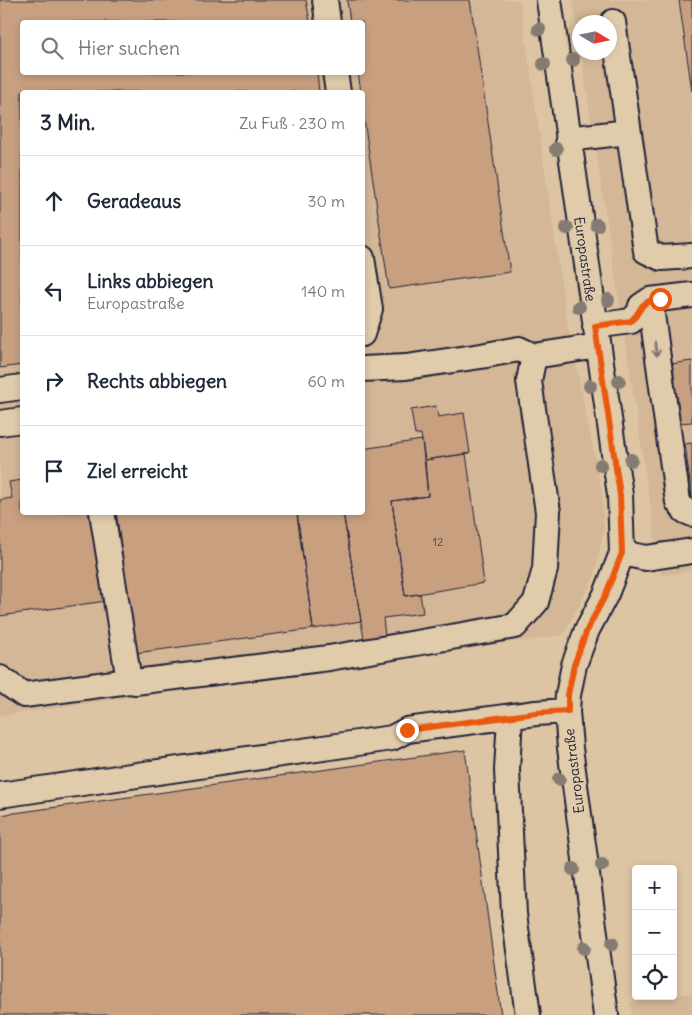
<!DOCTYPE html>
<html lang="de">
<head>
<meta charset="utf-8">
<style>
	body { margin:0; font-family:Delius,sans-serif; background:#f2f2f3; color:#1f2937 }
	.controls { position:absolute; right:15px; bottom:15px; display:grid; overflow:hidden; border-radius:5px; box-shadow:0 2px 8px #0003 }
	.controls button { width:45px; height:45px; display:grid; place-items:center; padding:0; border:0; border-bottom:1px solid #e0e1e3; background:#fff; color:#1f2937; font:25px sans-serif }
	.compass { position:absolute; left:572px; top:15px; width:45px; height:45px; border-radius:50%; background:#fff; box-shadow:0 2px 8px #0003; rotate:100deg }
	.stop { position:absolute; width:15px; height:15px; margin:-11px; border:4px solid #ea580c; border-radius:50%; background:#fff }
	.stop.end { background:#ea580c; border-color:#fff; box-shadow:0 1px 5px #0008 }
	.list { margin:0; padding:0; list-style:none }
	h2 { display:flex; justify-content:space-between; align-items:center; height:65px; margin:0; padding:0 20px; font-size:21px }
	h2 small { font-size:16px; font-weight:400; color:#747a83 }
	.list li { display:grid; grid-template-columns:32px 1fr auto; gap:15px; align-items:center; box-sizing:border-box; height:90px; padding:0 20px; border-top:1px solid #e0e1e3 }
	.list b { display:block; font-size:19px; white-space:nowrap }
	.list p { margin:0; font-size:16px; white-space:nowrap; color:#747a83 }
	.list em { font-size:16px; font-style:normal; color:#747a83 }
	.icon { flex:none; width:28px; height:28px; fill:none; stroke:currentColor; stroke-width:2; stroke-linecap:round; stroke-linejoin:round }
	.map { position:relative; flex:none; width:692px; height:1015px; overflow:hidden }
	.search { position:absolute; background:#fff; box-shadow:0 2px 8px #0003; left:20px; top:20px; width:345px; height:55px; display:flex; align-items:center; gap:12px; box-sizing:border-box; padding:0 18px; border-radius:5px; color:#747a83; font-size:19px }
	.panel { position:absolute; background:#fff; box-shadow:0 2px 8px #0003; left:20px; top:90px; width:345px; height:425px; border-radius:5px }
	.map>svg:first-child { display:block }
</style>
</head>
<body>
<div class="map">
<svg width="692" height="1015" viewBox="0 0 692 1015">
	<rect width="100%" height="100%" fill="#ddc5a3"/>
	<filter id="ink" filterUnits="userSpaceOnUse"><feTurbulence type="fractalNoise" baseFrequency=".02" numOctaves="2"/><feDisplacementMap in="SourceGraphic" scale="10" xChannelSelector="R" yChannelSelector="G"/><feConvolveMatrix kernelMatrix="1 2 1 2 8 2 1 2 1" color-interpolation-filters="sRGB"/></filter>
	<g filter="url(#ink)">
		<path fill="#d3b796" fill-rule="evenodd" d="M0 0H520L567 322 602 492 604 529 594 577 563 635 0 716V403L22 400V512H362V92H22V399L0 402ZM22 22H362V72H22Z
			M573 0H692V571L661 575 581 53 610 52V22H580L579 42Z
			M692 993V1015H632L630 1002Z"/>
		<path fill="#c8a080" stroke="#22223b" d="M0 0H306L310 22H22V72H317L319 92H22V365L0 368Z
			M347 0H470L510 272 389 289 362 106V92H361L358 72H362V22H350Z
			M679 0H692V91Z
			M692 361V422L680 423 677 396 667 397 663 365Z
			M436 406 438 417 464 413 470 453 425 460 421 434 415 435 411 410Z
			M422 440 428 496 392 501 405 596 420 594 423 613 383 618 385 636 364 639 343 512H362V449Z
			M692 443V498L685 444Z
			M466 454 484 583 405 596 392 501 428 496 425 460Z
			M22 480V512H93L106 601 0 616V500L12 498 9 482Z
			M116 512H297L313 629 136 653Z
			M311 512H343L361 621 313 629 297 515Z
			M465 750 501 1015H0V815Z"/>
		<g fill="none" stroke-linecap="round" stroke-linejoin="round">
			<g stroke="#22223b" stroke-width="28">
				<path id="minor" d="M325 0 328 22
					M549 0 620 495 622 553 606 594 587 630 574 665 568 695 567 711 570 748 606 1015
					M613 22 646 251 661 258 692 256
					M335 72 338 92
					M568 139 628 132
					M362 258 370 309 362 334
					M650 300 678 502 685 511 692 514
					M595 326 631 321 639 313 641 306 650 300 692 295
					M362 369 406 367 481 356 519 349 534 356 598 346
					M0 390 22 387
					M0 423 22 420
					M102 512 129 681 135 682 329 658 515 626 536 602 545 569 548 512 529 381 534 356
					M622 553 646 558 692 551
					M0 678 24 695 129 681
					M510 717 507 770 514 914 528 1015
					M0 795 392 738 407 730 536 713 567 711"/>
			</g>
			<use href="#minor" stroke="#e0ccab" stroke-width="24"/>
		</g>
		<g fill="#847b72">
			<circle cx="539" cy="29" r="7"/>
			<circle cx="573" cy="60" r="7"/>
			<circle cx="544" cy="64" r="7"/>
			<circle cx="556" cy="149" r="7"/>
			<circle cx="597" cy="225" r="7"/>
			<circle cx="567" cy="228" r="7"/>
			<circle cx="608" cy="300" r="7"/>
			<circle cx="579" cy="307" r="7"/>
			<circle cx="619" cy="381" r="7"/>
			<circle cx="590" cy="386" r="7"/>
			<circle cx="631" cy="460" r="7"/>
			<circle cx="601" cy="465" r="7"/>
			<circle cx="559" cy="779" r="7"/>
			<circle cx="602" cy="865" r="7"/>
			<circle cx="573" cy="869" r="7"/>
			<circle cx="612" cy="944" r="7"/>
			<circle cx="584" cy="948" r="7"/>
		</g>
		<defs><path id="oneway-shaft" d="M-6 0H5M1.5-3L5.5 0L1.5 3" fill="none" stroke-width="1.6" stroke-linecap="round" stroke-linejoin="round" transform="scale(1.25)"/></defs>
		<use stroke="#817773" href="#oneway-shaft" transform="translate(656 349) rotate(82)"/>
	</g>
	<g fill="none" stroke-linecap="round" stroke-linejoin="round" filter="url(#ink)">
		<path stroke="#ea580c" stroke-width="6" d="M407 730 536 713 568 711V695L574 665 587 630 606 594 622 553 620 495 595 326 631 321C645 309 636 302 660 299"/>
	</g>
	<g text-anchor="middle" stroke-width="4" stroke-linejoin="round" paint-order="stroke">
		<g font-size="11" fill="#4c424c">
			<text x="438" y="546">12</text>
		</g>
		<g font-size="14" fill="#22223b" stroke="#e0ccab">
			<text transform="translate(585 259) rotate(82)" y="5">Europastraße</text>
			<text transform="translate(574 771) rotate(-97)" y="5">Europastraße</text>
		</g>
	</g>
</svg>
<div class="controls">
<button>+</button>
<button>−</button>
<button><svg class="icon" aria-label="locate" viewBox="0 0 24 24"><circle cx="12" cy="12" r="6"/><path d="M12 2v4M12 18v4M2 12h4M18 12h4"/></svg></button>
</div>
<svg class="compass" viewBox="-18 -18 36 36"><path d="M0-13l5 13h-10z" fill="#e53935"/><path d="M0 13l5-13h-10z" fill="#747a83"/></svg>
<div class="stop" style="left:660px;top:299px"></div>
<div class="stop end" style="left:407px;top:730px"></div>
<div class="search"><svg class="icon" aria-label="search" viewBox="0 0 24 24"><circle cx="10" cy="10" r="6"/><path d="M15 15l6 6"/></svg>Hier suchen</div>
<section class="panel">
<h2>3 Min.<small>Zu Fuß · 230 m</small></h2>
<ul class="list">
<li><svg class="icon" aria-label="ahead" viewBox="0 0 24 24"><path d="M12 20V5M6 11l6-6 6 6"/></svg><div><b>Geradeaus</b></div><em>30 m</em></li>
<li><svg class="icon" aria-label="left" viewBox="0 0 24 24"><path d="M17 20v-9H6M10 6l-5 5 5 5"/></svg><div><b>Links abbiegen</b><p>Europastraße</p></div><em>140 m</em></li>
<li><svg class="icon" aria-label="right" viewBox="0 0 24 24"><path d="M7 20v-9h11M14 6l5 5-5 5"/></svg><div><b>Rechts abbiegen</b></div><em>60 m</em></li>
<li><svg class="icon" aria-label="arrive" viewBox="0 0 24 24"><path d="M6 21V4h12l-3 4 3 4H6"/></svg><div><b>Ziel erreicht</b></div></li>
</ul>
</section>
</div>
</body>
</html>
